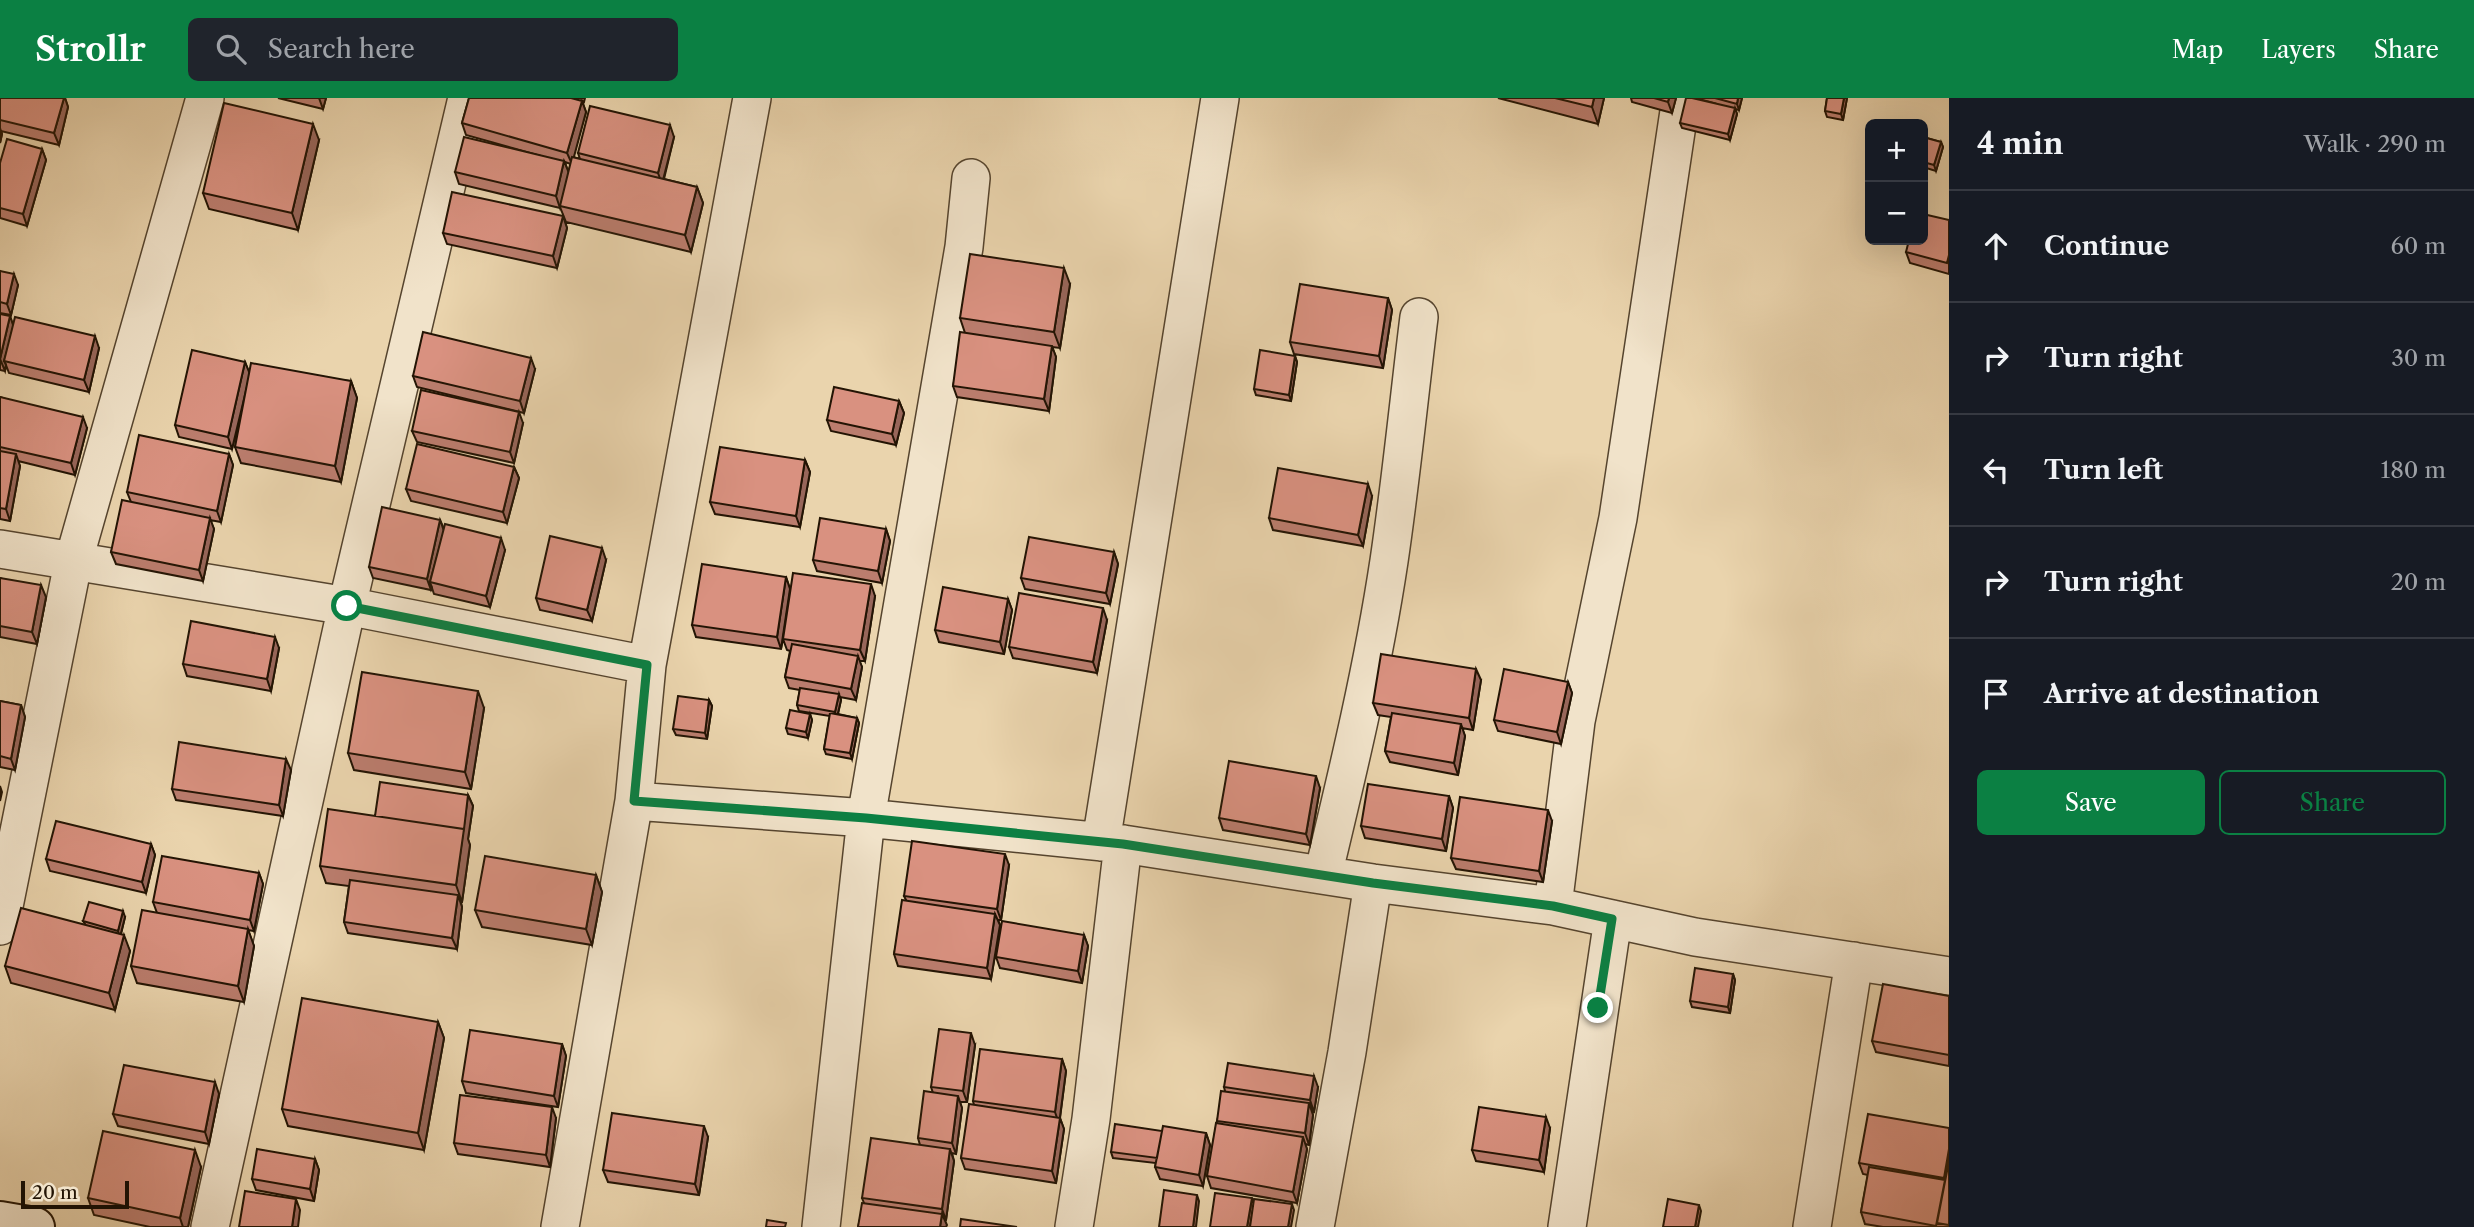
<!DOCTYPE html>
<html lang="en">
<head>
<meta charset="utf-8">
<style>
	body { margin:0; font-family:"Libre Caslon Text",serif; background:#20242c; color:#f1f3f6 }
	.controls { position:absolute; right:21px; top:21px; display:grid; overflow:hidden; border-radius:10px; box-shadow:0 7px 28px #0002 }
	.controls button { width:63px; height:63px; display:grid; place-items:center; padding:0; border:0; border-bottom:2px solid #363941; background:#171b24; color:#f1f3f6; font:35px sans-serif }
	.scale { position:absolute; left:21px; bottom:18px; width:108px; box-sizing:border-box; padding-left:7px; border:4px solid #231404; border-top:0; font-size:19px; line-height:24px; white-space:nowrap; color:#231404; -webkit-text-stroke:5px #f1e3ca; paint-order:stroke }
	.stop { position:absolute; width:21px; height:21px; margin:-16px; border:5px solid #0b8043; border-radius:50%; background:#fff }
	.stop.end { background:#0b8043; border-color:#fff; box-shadow:0 2px 7px #0008 }
	.list { margin:0; padding:0; list-style:none }
	h2 { display:flex; justify-content:space-between; align-items:center; height:91px; margin:0; padding:0 28px; font-size:30px }
	h2 small { font-size:23px; font-weight:400; color:#9ea1a6 }
	.list li { display:grid; grid-template-columns:46px 1fr auto; gap:21px; align-items:center; box-sizing:border-box; height:112px; padding:0 28px; border-top:2px solid #363941 }
	.list b { display:block; font-size:26px; white-space:nowrap }
	.list em { font-size:23px; font-style:normal; color:#9ea1a6 }
	.actions { display:flex; gap:14px; padding:21px 28px }
	.actions a { flex:1; padding:16px 0; border:2px solid #0b8043; border-radius:10px; text-align:center; font-size:24px; color:#0b8043 }
	.actions .main { background:#0b8043; color:#fff }
	.icon { flex:none; width:38px; height:38px; fill:none; stroke:currentColor; stroke-width:2; stroke-linecap:round; stroke-linejoin:round }
	.map { position:relative; flex:none; width:1949px; height:1129px; overflow:hidden }
	header { display:flex; align-items:center; gap:42px; box-sizing:border-box; height:98px; padding:0 35px; background:#0b8043; color:#fff }
	header strong { font-size:33px }
	nav { display:flex; gap:38px; margin-inline-start:auto; font-size:24px }
	.search { width:490px; height:63px; background:#20242c; display:flex; align-items:center; gap:18px; box-sizing:border-box; padding:0 24px; border-radius:10px; color:#9ea1a6; font-size:26px }
	main { display:flex }
	aside { flex:1; background:#171b24 }
	.map>svg:first-child { display:block }
</style>
</head>
<body>
<header>
<strong>Strollr</strong>
<div class="search"><svg class="icon" aria-label="search" viewBox="0 0 24 24"><circle cx="10" cy="10" r="6"/><path d="M15 15l6 6"/></svg>Search here</div>
<nav><a>Map</a><a>Layers</a><a>Share</a></nav>
</header>
<main>
<div class="map">
<svg width="1949" height="1129" viewBox="0 0 1949 1129">
	<rect width="100%" height="100%" fill="#ead4ad"/>
	<filter id="stains"><feTurbulence type="fractalNoise" baseFrequency=".00286" numOctaves="4"/><feColorMatrix values="0 0 0 0 .2 0 0 0 0 .09 0 0 0 0 .02 0 0 0 .5 -.17"/></filter>
	<radialGradient id="worn" r=".72"><stop offset=".6" stop-color="#630" stop-opacity="0"/><stop offset="1" stop-color="#630" stop-opacity=".3"/></radialGradient>
	<g fill="none" stroke-linecap="round" stroke-linejoin="round">
		<g stroke="#55442e" stroke-width="40">
			<path id="street" d="M0 451 347 508 647 567
				M634 703 866 720 1123 746 1373 785 1553 808 1695 839 1949 878
				M1101 744 1220 0
				M1323 777C1348 673 1373 569 1389 463 1401 382 1409 300 1419 219
				M1553 808 1576 623 1618 420 1681 0
				M0 828 73 465 205 0
				M210 1129 347 508 467 0
				M560 1129 634 703 647 567 752 0
				M821 1129 866 720 964 149 971 80
				M1074 1129 1091 1021 1123 746
				M1315 1129 1347 954 1373 785
				M1567 1129 1613 821
				M1812 1129 1854 863"/>
		</g>
		<g stroke="#231404" stroke-width="42">
			<path id="secondary" d="M0 1123 35 1129"/>
		</g>
		<use href="#street" stroke="#f1e3ca" stroke-width="37"/>
		<use href="#secondary" stroke="#f1e3ca" stroke-width="38"/>
	</g>
	<path fill="#bb7d6e" stroke="#231404" stroke-width="2" fill-rule="evenodd" d="M0 0H65L68 9 59 47 1 33 2 36 0 45Z
		M278 0H326L323 11Z
		M469 0H585L584 4 582 3 586 14 573 59 580 61 578 55 674 39 664 81 697 89 703 105 691 154 566 124 560 109V110L459 86 455 74 541 58 466 37 462 25ZM565 64 571 66 568 74Z
		M1498 0H1604L1598 26Z
		M1631 0H1676L1672 15 1632 4Z
		M1695 0H1742L1739 12 1735 11 1737 16 1730 42 1682 30 1680 25 1714 5Z
		M1827 0H1847L1843 22 1827 19 1825 13Z
		M1923 39 1941 44 1943 49 1936 73 1923 69Z
		M319 42 298 132 209 111 203 95Z
		M42 51 46 62 27 128 0 120V65Z
		M563 118 567 130 557 170 447 146 443 135Z
		M1949 122V176L1910 165 1906 154Z
		M0 173 18 187 11 217 0 215Z
		M1070 186 1060 250 1052 249 1056 259 1049 313 957 299 953 288 965 235 960 220Z
		M1388 200 1392 212 1383 270 1294 256 1290 244Z
		M0 216 10 218 13 227 99 250 89 294 9 275 6 267 5 273 0 272Z
		M1295 258 1297 264 1291 303 1256 297 1254 291Z
		M245 264 249 275 351 283 357 300 341 384 241 365 235 349 245 295 232 351 179 339 175 327Z
		M535 271 524 315 417 289 413 278Z
		M0 299 87 330 75 377 18 363 20 368 10 423 0 421Z
		M899 303 904 315 896 347 831 333 827 322Z
		M523 325 514 365 417 344 412 333Z
		M229 356 233 367 221 424 210 422 214 431 203 483 116 466 111 454 131 404 127 394Z
		M805 362 810 374 800 429 715 416 710 404Z
		M514 369 519 380 507 425 411 403 406 391Z
		M1372 398 1363 448 1273 432 1269 420Z
		M440 422 444 431 505 452 490 509 434 496 432 490 431 492 373 480 369 469Z
		M886 431 890 443 882 485 817 473 813 462Z
		M1114 454 1118 466 1110 506 1025 491 1021 480Z
		M606 462 592 523 540 512 536 500Z
		M786 479 790 491 875 498 865 563H859L862 569 856 602 840 599 841 602 838 616 857 620 859 625 852 661 826 656 824 651 830 618 799 613 797 607 800 592 789 590 785 579 790 553 787 552 783 541 781 551 696 539 692 527Z
		M0 480 46 499 37 546 0 539Z
		M1008 501 1012 512 1004 556 939 544 935 532Z
		M1107 522 1097 575 1013 560 1009 549Z
		M279 550 271 593 187 578 183 566Z
		M1481 582 1473 632 1462 630 1465 638 1458 677 1390 664 1385 653 1391 619 1378 617 1373 605Z
		M1568 584 1572 595 1561 646 1498 633 1494 622Z
		M709 602 712 608 707 641 676 637 673 631Z
		M0 603 21 607 25 619 15 672 0 669Z
		M484 610 471 691 354 672 348 655Z
		M810 616 812 622 808 640 788 636 786 630Z
		M291 672 283 718 176 702 172 691Z
		M1320 690 1310 747 1223 732 1219 720Z
		M468 697 473 708 468 741 470 747 462 804H461L462 809 457 851 348 835 344 824 349 788 326 785 320 768 375 718Z
		M1449 698 1453 710 1446 753 1365 740 1361 728Z
		M1552 723 1543 784 1456 771 1451 760Z
		M151 746 155 757 146 795 50 773 46 761Z
		M1009 767 1001 822H998L1000 827 991 881 898 868 894 856 906 802 904 798Z
		M259 775 263 786 254 833 248 832 254 848 244 904 137 885 131 868 157 815 153 804Z
		M596 777 602 794 592 847 482 829 475 812Z
		M125 819 121 836 130 853 115 912 11 885 5 868 85 826 83 823Z
		M1084 837 1088 848 1082 885 1000 870 996 859Z
		M1733 876 1735 882 1730 915 1692 909 1690 903Z
		M1949 898V968L1876 954 1872 943Z
		M438 924 444 940 424 1052 288 1028 282 1011Z
		M562 946 566 958 558 1009 466 995 462 983Z
		M975 947 967 1004H960L962 1010 956 1056 952 1055 954 1063 946 1122H945L946 1129H858L864 1105 862 1100 920 1047 918 1040 933 995 931 989Z
		M1062 961 1066 973 1060 1020 1064 1031 1056 1085 965 1071 961 1060 974 1007 973 1003Z
		M1224 989H1318L1314 1014 1312 1013 1313 1017 1309 1047 1305 1046 1307 1051 1297 1105 1211 1090 1207 1078 1217 1023 1225 993Z
		M219 996 209 1046 118 1028 113 1016Z
		M556 1020 550 1069 458 1056 454 1045Z
		M1550 1030 1544 1074 1476 1063 1472 1052Z
		M1949 1030V1129H1883L1865 1126 1861 1114 1868 1077 1863 1076 1859 1065Z
		M1162 1033 1206 1035 1210 1047 1203 1088 1160 1081 1155 1069 1156 1065 1113 1060 1111 1054Z
		M708 1039 699 1097 608 1084 603 1072Z
		M315 1061 319 1072 314 1103 256 1092 252 1081Z
		M201 1069 188 1129H150L94 1117 88 1100Z"/>
	<path fill="#98665a" stroke="#231404" stroke-width="2" d="M64 0H65L68 9 59 47 54 35Z
		M319 0H326L323 11Z
		M1594 0H1604L1598 26 1592 9Z
		M1669 0H1676L1672 15 1668 4Z
		M1738 0H1742L1739 12 1737 6Z
		M1844 0H1847L1843 22 1841 16Z
		M582 3 586 14 572 66 567 55Z
		M1735 10 1737 16 1730 42 1728 36Z
		M313 26 319 42 298 132 292 115Z
		M670 27 674 39 662 86 658 75Z
		M0 30 2 36 0 45Z
		M1941 44 1943 49 1936 73 1934 67Z
		M42 51 46 62 27 128 23 116Z
		M564 63 569 75 560 110 556 98Z
		M697 89 703 105 691 154 685 137Z
		M563 118 567 130 557 170 553 158Z
		M1064 170 1070 186 1060 250 1054 234Z
		M14 176 18 187 11 217 7 206Z
		M1388 200 1392 212 1383 270 1379 258Z
		M10 218 14 230 4 263 6 267 5 273 0 261Z
		M95 238 99 250 89 294 84 282Z
		M1052 248 1056 259 1049 313 1044 301Z
		M1295 258 1297 264 1291 303 1289 297Z
		M531 260 535 271 524 315 520 303Z
		M245 264 250 276 232 351 228 339Z
		M351 283 357 300 341 384 335 368Z
		M899 303 904 315 896 347 892 336Z
		M519 314 523 325 514 365 510 354Z
		M83 319 87 330 75 377 71 365Z
		M16 356 20 368 10 423 6 411Z
		M229 356 233 367 221 424 217 413Z
		M805 362 810 374 800 429 796 418Z
		M514 369 519 380 507 425 503 414Z
		M1368 386 1372 398 1363 448 1358 437Z
		M210 420 214 431 203 483 199 472Z
		M440 422 444 433 430 484 432 490 431 492 427 481Z
		M886 431 890 443 882 485 878 473Z
		M501 440 505 452 490 509 486 498Z
		M602 450 606 462 592 523 587 512Z
		M1114 454 1118 466 1110 506 1106 495Z
		M786 479 790 491 781 551 777 539Z
		M871 486 875 498 865 563 860 552Z
		M41 487 46 499 37 546 32 534Z
		M1008 501 1012 512 1004 556 1000 544Z
		M1103 510 1107 522 1097 575 1093 564Z
		M275 539 279 550 271 593 267 581Z
		M858 558 862 569 856 602 851 591Z
		M1476 571 1481 582 1473 632 1469 620Z
		M1568 584 1572 595 1561 646 1557 634Z
		M478 593 484 610 471 691 465 674Z
		M839 596 841 602 837 619 835 614Z
		M709 602 712 608 707 641 705 635Z
		M21 607 25 619 15 672 11 661Z
		M810 616 812 622 808 640 806 634Z
		M857 620 859 625 852 661 850 655Z
		M1461 626 1465 638 1458 677 1454 665Z
		M286 661 291 672 283 718 279 707Z
		M1316 678 1320 690 1310 747 1306 736Z
		M0 688 2 694 0 703Z
		M468 697 473 708 468 741 470 747 462 804 456 787Z
		M1449 698 1453 710 1446 753 1442 741Z
		M1548 712 1552 723 1543 784 1539 773Z
		M151 746 155 757 146 795 142 784Z
		M1005 756 1009 767 1001 822 997 811Z
		M259 775 263 786 254 833 250 822Z
		M596 777 602 794 592 847 586 831Z
		M458 797 462 809 457 851 452 840Z
		M123 813 125 819 120 839 118 833Z
		M995 816 1000 827 991 881 987 870Z
		M248 831 254 848 244 904 238 888Z
		M124 837 130 853 115 912 109 895Z
		M1084 837 1088 848 1082 885 1078 873Z
		M1733 876 1735 882 1730 915 1728 909Z
		M438 924 444 940 424 1052 418 1035Z
		M971 935 975 947 967 1004 963 993Z
		M562 946 566 958 558 1009 554 998Z
		M1062 961 1066 973 1059 1026 1055 1014Z
		M1314 978 1318 989 1314 1014 1310 1002Z
		M215 984 219 996 209 1046 205 1034Z
		M958 998 962 1010 956 1056 952 1045Z
		M1309 1005 1313 1017 1309 1047 1305 1035Z
		M552 1009 556 1020 550 1069 546 1057Z
		M1546 1019 1550 1030 1544 1074 1539 1062Z
		M1060 1020 1064 1031 1056 1085 1052 1073Z
		M704 1028 708 1039 699 1097 695 1086Z
		M1206 1035 1210 1047 1203 1088 1199 1077Z
		M1303 1039 1307 1051 1297 1105 1293 1094Z
		M950 1051 954 1063 946 1122 942 1111Z
		M1949 1051V1086L1948 1091 1944 1080Z
		M195 1052 201 1069 188 1129H183L180 1120Z
		M315 1061 319 1072 314 1103 310 1091Z
		M1197 1097 1199 1103 1196 1129H1193Z
		M1252 1100 1254 1106 1250 1129H1247Z
		M296 1101 300 1112 298 1129H292Z
		M1292 1106 1294 1112 1291 1129H1288Z
		M1699 1107 1701 1113 1698 1129H1695Z
		M942 1116 947 1127 946 1129H940Z"/>
	<path fill="#d99180" stroke="#231404" stroke-width="2" d="M0 0H64L54 35 0 22Z
		M469 0H571L582 3 567 55 462 25Z
		M1555 0H1594L1592 9Z
		M1654 0H1669L1668 4Z
		M1686 0H1692L1735 10 1728 36 1680 25Z
		M1715 0H1738L1737 6Z
		M1827 0H1844L1841 16 1825 13Z
		M224 5 313 26 292 115 203 95Z
		M590 8 670 27 658 75 578 55Z
		M464 39 564 63 556 98 455 74Z
		M1923 39 1941 44 1934 67 1923 64Z
		M7 41 42 51 23 116 0 110V65Z
		M572 59 697 89 685 137 560 108Z
		M452 94 563 118 553 158 443 135Z
		M1923 116 1949 122V157L1947 165 1906 154 1909 142H1923Z
		M970 156 1064 170 1054 234 960 220Z
		M0 173 14 176 7 206 0 204Z
		M1300 186 1388 200 1379 258 1290 244Z
		M0 216 10 218 0 261Z
		M15 219 95 238 84 282 4 263Z
		M423 234 531 260 520 303 413 278Z
		M960 234 1052 248 1044 301 953 288Z
		M192 252 245 264 228 339 175 327Z
		M1260 252 1295 258 1289 297 1254 291Z
		M251 265 351 283 335 368 235 349Z
		M834 289 899 303 892 336 827 322Z
		M421 292 519 314 510 354 412 333Z
		M0 299 83 319 71 365 0 349Z
		M139 337 229 356 217 413 127 394Z
		M417 346 514 369 503 414 406 391Z
		M720 349 805 362 796 418 710 404Z
		M0 353 16 356 6 411 0 410Z
		M1278 370 1368 386 1358 437 1269 420Z
		M122 402 210 420 199 472 111 454Z
		M382 409 440 422 427 481 369 469Z
		M820 420 886 431 878 473 813 462Z
		M445 426 501 440 486 498 430 484Z
		M550 438 602 450 587 512 536 500Z
		M1029 439 1114 454 1106 495 1021 480Z
		M702 466 786 479 777 539 692 527Z
		M793 475 871 486 860 552 783 541Z
		M0 480 41 487 32 534 0 528Z
		M943 489 1008 501 1000 544 935 532Z
		M1019 495 1103 510 1093 564 1009 549Z
		M191 523 275 539 267 581 183 566Z
		M792 546 858 558 851 591 785 579Z
		M1381 556 1476 571 1469 620 1373 605Z
		M1504 571 1568 584 1557 634 1494 622Z
		M362 574 478 593 465 674 348 655Z
		M800 590 839 596 835 614 797 607Z
		M678 598 709 602 705 635 673 631Z
		M0 603 21 607 11 661 0 658Z
		M790 612 810 616 806 634 786 630Z
		M830 615 857 620 850 655 824 651Z
		M1392 615 1461 626 1454 665 1385 653Z
		M179 644 286 661 279 707 172 691Z
		M1229 663 1316 678 1306 736 1219 720Z
		M380 684 468 697 464 731 375 718Z
		M1368 686 1449 698 1442 741 1361 728Z
		M1460 699 1548 712 1539 773 1451 760Z
		M328 711 464 731 456 787 320 768Z
		M56 723 151 746 142 784 46 761Z
		M912 743 1005 756 997 811 904 798Z
		M162 758 259 775 250 822 153 804Z
		M485 758 596 777 586 831 475 812Z
		M350 782 458 797 452 840 344 824Z
		M902 802 995 816 987 870 894 856Z
		M89 804 123 813 118 833 83 823Z
		M21 810 124 837 109 895 5 868Z
		M142 812 248 831 238 888 131 868Z
		M1002 823 1084 837 1078 873 996 859Z
		M1695 870 1733 876 1728 909 1690 903Z
		M1883 886 1949 898V957L1872 943Z
		M302 900 438 924 418 1035 282 1011Z
		M939 931 971 935 963 993 931 989Z
		M470 932 562 946 554 998 462 983Z
		M980 951 1062 961 1055 1014 973 1003Z
		M1228 965 1314 978 1310 1002 1224 989Z
		M124 967 215 984 205 1034 113 1016Z
		M924 993 958 998 952 1045 918 1040Z
		M1221 993 1309 1005 1305 1035 1217 1023Z
		M460 997 552 1009 546 1057 454 1045Z
		M969 1006 1060 1020 1052 1073 961 1060Z
		M1479 1009 1546 1019 1539 1062 1472 1052Z
		M612 1015 704 1028 695 1086 603 1072Z
		M1868 1016 1949 1030V1051L1944 1080 1859 1065Z
		M1216 1025 1303 1039 1293 1094 1207 1078Z
		M1115 1026 1162 1033 1157 1060 1111 1054Z
		M1163 1028 1206 1035 1199 1077 1155 1069Z
		M103 1033 195 1052 180 1120 88 1100Z
		M871 1040 950 1051 942 1111 862 1100Z
		M257 1051 315 1061 310 1091 252 1081Z
		M1949 1063V1127L1937 1125Z
		M1869 1069 1945 1082 1936 1128 1861 1114Z
		M1164 1092 1197 1097 1193 1129H1159Z
		M245 1093 296 1101 292 1129H239Z
		M1215 1095 1252 1100 1247 1129H1210Z
		M1254 1101 1292 1106 1288 1129H1250Z
		M1668 1101 1699 1107 1695 1129H1663Z
		M862 1105 942 1116 940 1129H858Z
		M961 1121 1017 1129H960Z
		M767 1122 786 1125 785 1129H766Z"/>
	<g fill="none" stroke-linecap="round" stroke-linejoin="round">
		<path stroke="#0b8043" stroke-width="9" d="M347 508 647 567 634 703 866 720 1123 746 1373 785 1553 808 1612 821 1598 910"/>
	</g>
	<rect width="100%" height="100%" filter="url(#stains)"/>
	<rect width="100%" height="100%" fill="url(#worn)"/>
</svg>
<div class="controls">
<button>+</button>
<button>−</button>
</div>
<div class="scale">20 m</div>
<div class="stop" style="left:347px;top:508px"></div>
<div class="stop end" style="left:1598px;top:910px"></div>
</div>
<aside>
<h2>4 min<small>Walk · 290 m</small></h2>
<ul class="list">
<li><svg class="icon" aria-label="ahead" viewBox="0 0 24 24"><path d="M12 20V5M6 11l6-6 6 6"/></svg><div><b>Continue</b></div><em>60 m</em></li>
<li><svg class="icon" aria-label="right" viewBox="0 0 24 24"><path d="M7 20v-9h11M14 6l5 5-5 5"/></svg><div><b>Turn right</b></div><em>30 m</em></li>
<li><svg class="icon" aria-label="left" viewBox="0 0 24 24"><path d="M17 20v-9H6M10 6l-5 5 5 5"/></svg><div><b>Turn left</b></div><em>180 m</em></li>
<li><svg class="icon" aria-label="right" viewBox="0 0 24 24"><path d="M7 20v-9h11M14 6l5 5-5 5"/></svg><div><b>Turn right</b></div><em>20 m</em></li>
<li><svg class="icon" aria-label="arrive" viewBox="0 0 24 24"><path d="M6 21V4h12l-3 4 3 4H6"/></svg><div><b>Arrive at destination</b></div></li>
</ul>
<div class="actions"><a class="main">Save</a><a>Share</a></div>
</aside>
</main>
</body>
</html>
